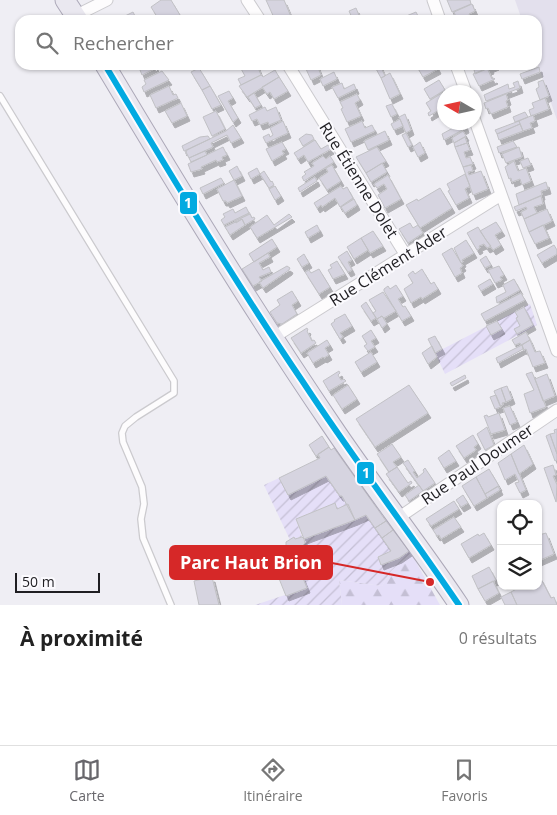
<!DOCTYPE html>
<html lang="fr">
<head>
<meta charset="utf-8">
<style>
	body { margin:0; font-family:"Open Sans",sans-serif; background:#f6f6f6; color:#222 }
	.controls { position:absolute; right:15px; bottom:15px; display:grid; overflow:hidden; border-radius:10px; box-shadow:0 1px 4px #0004 }
	.controls button { width:45px; height:45px; display:grid; place-items:center; padding:0; border:0; border-bottom:1px solid #e0e0e0; background:#fff; color:#222; font:25px sans-serif }
	.compass { position:absolute; left:437px; top:85px; width:45px; height:45px; border-radius:50%; background:#fff; box-shadow:0 1px 4px #0004; rotate:279deg }
	.scale { position:absolute; left:15px; bottom:12px; width:85px; box-sizing:border-box; padding-left:5px; border:2px solid #1f1e22; border-top:0; font-size:14px; line-height:18px; white-space:nowrap; color:#1f1e22; -webkit-text-stroke:4px #fbfafe; paint-order:stroke }
	.list { margin:0; padding:0; list-style:none }
	h2 { display:flex; justify-content:space-between; align-items:center; height:65px; margin:0; padding:0 20px; font-size:21px }
	h2 small { font-size:16px; font-weight:400; color:#767676 }
	.icon { flex:none; width:28px; height:28px; fill:none; stroke:currentColor; stroke-width:2; stroke-linecap:round; stroke-linejoin:round }
	.map { position:relative; flex:none; width:557px; height:605px; overflow:hidden }
	.search { position:absolute; background:#fff; box-shadow:0 1px 4px #0004; left:15px; right:15px; top:15px; height:55px; display:flex; align-items:center; gap:12px; box-sizing:border-box; padding:0 18px; border-radius:15px; color:#767676; font-size:19px }
	.sheet { height:140px; background:#fff }
	nav { display:flex; justify-content:space-around; align-items:center; box-sizing:border-box; height:70px; border-top:1px solid #e0e0e0; background:#fff; font-size:14px; color:#767676 }
	nav a { display:grid; justify-items:center; gap:2px }
	nav .on { color:#68676c }
	.map>svg:first-child { display:block }
</style>
</head>
<body>
<div class="map">
<svg width="557" height="605" viewBox="0 0 557 605">
	<defs>
		<pattern id="forest-firs" width="22" height="20" patternUnits="userSpaceOnUse" patternTransform="scale(1.25)"><rect width="22" height="20" fill="#e5dff8"/><path d="M5 1l3.5 6h-7zM16 11l3.5 6h-7z" fill="#c4bfd4"/></pattern>
		<pattern id="garden-furrows" width="10" height="10" patternUnits="userSpaceOnUse" patternTransform="scale(1.25)"><rect width="10" height="10" fill="#e5dff8"/><path d="M-1 1l2-2M0 10L10 0M9 11l2-2" fill="none" stroke="#c4bfd4"/></pattern>
		<filter id="shadow"><feDropShadow dx="3" dy="5" stdDeviation="0" flood-color="#0004"/></filter>
	</defs>
	<rect width="100%" height="100%" fill="#efeef4"/>
	<path fill="#e3e0ed" d="M515 0H557V120L537 62V20H522Z"/>
	<path fill="url(#forest-firs)" d="M411 553 440 605H342L339 580 382 586 391 571Z"/>
	<path fill="url(#garden-furrows)" d="M530 304 537 325 445 374 435 353Z
		M326 476 339 496H342L348 504 337 509 335 503 296 519 302 537 290 540 264 485 279 478 288 495Z
		M366 515 391 551 378 557 381 565 399 558 409 551 411 553 391 571 382 586 339 580 342 605H255L306 588 296 561 308 556 303 545 305 543 304 539Z"/>
	<path fill="#d6d4e0" stroke="#c1c1c5" filter="url(#shadow)" d="M161 0H171L183 20H159L151 7Z
		M266 0H284L292 19 275 20Z
		M447 0H470L471 4 452 12Z
		M472 4 475 11 469 14 471 18 466 20H451L456 17 454 12Z
		M356 8 361 20H353L349 11Z
		M133 12 137 20H124L123 17Z
		M416 12 420 20 399 19Z
		M138 65H152L153 67 155 65 156 68 142 75Z
		M239 65H257L261 75 241 85 238 79 245 76Z
		M315 65H317L321 75 311 80 306 69Z
		M374 65H380L385 76 381 78Z
		M416 65H436L438 69 423 77Z
		M473 65H496L475 74Z
		M490 67 491 69 488 70 492 79 494 78 495 79 479 86 473 74Z
		M539 67 540 72 522 79 520 74Z
		M199 68 210 86 202 90 191 72Z
		M275 70 279 77 247 97 239 86 261 75 263 77Z
		M162 71 169 80 144 92 142 87 146 84 144 80Z
		M334 72 337 79 323 86 320 79Z
		M390 73 400 94 390 99 381 78Z
		M279 77 288 91 274 99 270 92 267 94 262 87Z
		M439 80 445 90 430 99 424 89Z
		M543 80 549 96 540 100 536 89 539 87 538 82Z
		M518 81 520 88 486 101 484 95 508 84 509 89 515 87 513 83Z
		M342 83 344 89 354 84 356 89 338 98 332 87Z
		M169 86 173 95 176 94 178 98 156 108 150 95Z
		M210 86 221 105 212 109 202 90Z
		M229 91 233 98 228 101 238 118 233 122 218 96Z
		M254 93 261 105 255 108 248 97Z
		M442 93 444 98V107L429 116 428 113 431 111 426 103Z
		M357 94 360 100 355 103 361 116 347 122 341 109 343 108 340 102Z
		M506 94 508 100 506 101 508 107 491 114 488 108 486 109 484 103Z
		M545 98 549 109 531 116 529 110 534 108 532 103Z
		M181 103 187 116 172 123 165 111Z
		M392 104 397 114 391 117 386 106Z
		M265 107 267 111 276 107 281 120 269 125 268 122 260 125 257 119 252 121 249 115Z
		M216 111 225 129 212 136 203 117Z
		M525 112 528 117 515 122 513 117Z
		M405 114 411 130 406 133 399 117Z
		M533 115 535 121 530 123 532 128 523 131 519 121Z
		M400 119 403 126 394 130 391 124Z
		M283 121 288 133 266 143 263 137 269 134 270 137 273 135 270 128Z
		M362 121 365 128 372 125 375 131 351 142 345 129Z
		M519 121 520 124 497 134 495 130Z
		M464 122 466 128 444 140 442 134Z
		M520 124 523 131 499 140 497 134Z
		M233 125 241 138 231 143 227 135 211 143 213 147 189 158 186 152 187 150 226 131Z
		M385 131 389 140 368 150 364 141Z
		M463 131 466 136 454 143 452 138Z
		M406 133 412 145 408 147 402 135Z
		M306 134 312 135 314 139 303 146 299 139Z
		M208 136 210 139 184 151 182 146 200 137Z
		M465 137 467 143 455 147 454 143Z
		M315 140 321 149 328 145 331 149 308 162 304 155 298 159 294 153Z
		M513 141 517 147 499 153 497 147Z
		M282 142 286 149 282 151 284 154 272 161 266 149Z
		M420 142 425 153 418 157 413 147Z
		M467 143 470 150 464 152 466 158 470 157 473 164 463 167 455 147Z
		M223 147 227 155 222 157 223 160 217 162 216 160 201 167 202 169 191 172 188 164Z
		M377 147 386 161 366 173 356 157Z
		M519 147 522 157 506 163 502 154Z
		M205 151 207 155 191 162 189 158Z
		M323 156 326 159 330 156 334 162 304 181 302 177 306 174 304 172 314 166 312 163Z
		M528 158 531 165 523 168 520 161Z
		M514 161 518 171 526 168 531 181 522 185 520 179 512 182 511 178 509 179 505 167Z
		M382 163 387 172 371 182 366 173Z
		M332 165 341 181 327 190 319 178 328 172 326 168Z
		M471 165 473 171 468 172 469 175 481 171 488 189 473 195 463 167Z
		M237 166 242 176 234 180 229 171Z
		M257 168 260 174 251 179 248 173Z
		M264 171 271 182 272 181 274 185 269 188 260 174Z
		M465 174 470 186 465 189 469 198 456 205 448 191 450 190 447 184Z
		M388 175 401 199 385 208 378 195 387 189 384 184 377 188 374 184Z
		M315 177 317 181 300 192 298 188Z
		M221 178 224 183 203 194 200 188Z
		M234 180 242 196 227 203 226 201H223L217 189Z
		M546 182 548 189 541 191 542 195 519 205 516 194Z
		M275 186 281 196 275 200 269 189Z
		M341 186 343 189 347 187 353 198 340 207 335 198 322 207 321 205 317 208 314 203Z
		M440 188 452 208 420 228 406 205 417 199 418 201Z
		M541 196 543 204 534 207 537 213 524 219 521 212 527 209 526 207 516 211 514 207Z
		M354 199 357 205 345 213 341 207Z
		M246 207 249 213 224 225 221 220 225 217 223 214 233 209 235 213Z
		M547 209 552 221 529 232 524 219Z
		M250 214 252 218 254 217 255 219 245 225 242 219 236 223 235 221Z
		M289 214 292 217 257 238 250 227 267 215 274 225Z
		M242 219 245 225 230 235 225 227Z
		M496 222 502 231 495 235 501 245 493 250 480 231Z
		M410 223 413 228 418 225 423 233 408 243 399 229Z
		M317 225 320 231 308 238 305 232Z
		M543 225 549 238 535 244 529 232Z
		M478 227 486 240 491 246 487 248 484 244 479 246 480 248 477 250 467 233Z
		M373 231 383 246 370 253 361 238Z
		M361 238 368 250 354 259 347 247Z
		M272 239 277 247 254 262 249 254Z
		M466 240 474 253 462 260 463 262 461 263 454 248Z
		M554 245 557 250V254L542 263 537 255Z
		M452 248 463 266 460 268 462 273 455 277 442 254Z
		M347 251 352 260 348 262 352 270 348 272 338 257Z
		M268 253 270 257 259 263 263 270 269 267 271 272 259 277 262 281 253 286 242 269Z
		M304 254 309 263 302 267 297 259Z
		M486 256 491 265 485 268 480 260Z
		M337 261 345 274 333 279 328 270 332 268 330 265Z
		M287 266 290 268 289 270 263 288 259 282Z
		M499 266 504 275 500 277 502 280 495 283 488 270Z
		M319 269 330 287 319 294 305 272 309 270 311 273Z
		M422 269 431 284 434 282 438 289 422 299 421 297 411 303 404 289 413 283 408 275 413 271 415 274Z
		M490 279 493 284 481 291 478 286Z
		M514 279 520 290 497 303 496 297 506 292 503 285Z
		M396 285 403 296 398 299 403 307 405 306 411 316 402 321 384 291V289L388 286 390 289Z
		M292 291 298 301 292 305 297 314 282 324 277 323 270 312 280 305 277 300Z
		M383 292 396 311 384 318 382 316 377 319 373 313 376 311 369 300Z
		M521 293 525 300 485 321 481 314Z
		M366 302 376 318 371 321 361 306Z
		M524 307 533 325 517 334 514 329 520 326 516 318 518 317 515 312Z
		M345 314 352 326 340 333 343 337 340 339 331 324 335 321 334 320Z
		M382 316 387 324 382 328 377 319Z
		M497 321 502 329 491 335 486 326Z
		M307 328 308 330 307 331 312 341 314 340 316 343 301 353 291 338Z
		M371 330 376 338 371 341 375 347 368 351 364 346 367 344 362 336Z
		M526 332 530 340 521 345 520 343 515 345 512 340Z
		M435 336 442 349 435 353 428 339Z
		M327 340 330 345 325 348 329 355 324 358 323 357 313 363 307 353Z
		M530 340 535 352 540 351 545 363 533 367 526 349 524 350 522 345Z
		M522 345 523 349 498 363 496 358Z
		M432 346 437 357 428 364 422 353Z
		M371 352 377 362 361 372 355 362Z
		M339 371 340 373 338 375 341 380 344 379 346 381 329 391 323 381Z
		M532 372 546 407 530 413 524 394 534 390 526 374Z
		M547 374 555 396 543 401 535 379Z
		M465 375 466 378 452 386 450 383Z
		M348 385 357 399 342 409 333 395Z
		M409 385 428 413 375 447 356 419Z
		M507 386 512 399 506 402 501 388Z
		M501 388 506 402 502 403 503 405 500 406 494 391Z
		M496 395 501 407 495 409 490 397Z
		M510 406 517 422 510 425 503 408Z
		M499 413 505 430 491 434 484 416 487 415 488 417Z
		M487 427 494 445 485 450 477 434Z
		M557 429V454L550 434 555 433 554 430Z
		M550 434 557 454V460L555 461 546 436Z
		M473 435 478 444 474 447 476 450 464 458 456 446Z
		M322 436 329 447 316 456 309 445Z
		M392 444 401 457 393 462 397 467 389 472 377 454Z
		M524 445 533 464 519 474 511 454Z
		M329 447 331 450 334 448 386 521 375 528 366 515 355 520 342 496H340L326 476 288 495 279 478 320 458 318 454Z
		M449 450 456 461 444 468 438 458Z
		M511 454 526 490 520 493 515 483 519 482 515 474 505 480 498 463Z
		M408 460 415 471 413 472 417 478 424 472 423 470 425 468 435 483 423 491 403 463Z
		M553 465 556 475 553 476 557 485 556 502 544 468Z
		M397 467 408 483 411 481 412 483 399 492 386 474Z
		M489 469 499 486 485 494 476 477Z
		M476 477 487 498 474 506 462 486Z
		M419 485 423 491 409 501 405 495Z
		M498 486 500 490 487 498 485 494Z
		M463 495 468 503 461 507 456 500Z
		M454 501 459 509 431 526 426 519Z
		M335 503 337 509 348 504 355 520 304 539 296 519Z
		M454 517 461 527 441 539 439 535 437 536 433 530Z
		M386 521 393 530 382 538 375 528Z
		M393 530 409 551 399 558 381 565 378 557 391 551 382 538Z
		M484 533 491 545 469 558 461 544 478 534 479 536Z
		M546 533 554 554 538 561V542L541 541 539 535Z
		M294 537 295 539 302 537 304 539 305 543 303 545 308 556 296 561 307 588 286 596 270 556 269 551 272 550 275 552 286 548V542Z
		M489 567 496 580 478 589 472 576Z
		M212 577 219 605H199L194 581Z
		M540 577 551 598 554 597 557 605H517L511 592 522 586H538V578Z
		M493 581 499 593 485 601 478 589Z
		M511 592 517 605H505L501 597Z"/>
	<g fill="none" stroke-linecap="round" stroke-linejoin="round">
		<g stroke="#cbcace" stroke-width="8">
			<path id="service" d="M0 96 174 381V393L136 417 125 426 122 433 123 442 142 487 144 504 141 519 143 538 171 605"/>
		</g>
		<g stroke="#cbcace" stroke-width="13">
			<path id="minor" d="M247 0 260 20
				M433 0 440 20
				M75 16 107 0
				M288 65 405 254
				M456 65 466 92
				M474 118 557 351
				M274 337 501 195
				M398 518 557 410"/>
		</g>
		<g stroke="#aca8b8" stroke-width="21">
			<path id="primary" d="M65 0 78 20
				M105 65C178 187 252 309 332 426 373 487 418 544 459 605"/>
		</g>
		<use href="#service" stroke="#fdfcfd" stroke-width="5.5"/>
		<use href="#minor" stroke="#fdfcfd" stroke-width="11"/>
		<use href="#primary" stroke="#eae8f0" stroke-width="19"/>
		<g stroke="#fbfafe" stroke-width="10">
			<path id="bus-1" d="M105 65C169 172 233 279 303 382 353 458 408 530 459 605"/>
		</g>
		<use href="#bus-1" stroke="#02aae1" stroke-width="6"/>
	</g>
	<g text-anchor="middle" stroke-width="4" stroke-linejoin="round" paint-order="stroke">
		<g font-size="16" fill="#1f1e22" stroke="#fbfafe">
			<text transform="translate(359 180) rotate(58)" y="6">Rue Étienne Dolet</text>
			<text transform="translate(388 266) rotate(-32)" y="6">Rue Clément Ader</text>
			<text transform="translate(477 464) rotate(-34)" y="6">Rue Paul Doumer</text>
		</g>
	</g>
	<path fill="none" stroke="#d62828" stroke-width="2" d="M430 582L332 563"/>
	<circle fill="#d62828" stroke="#fbfafe" stroke-width="2" cx="430" cy="582" r="5"/>
	<rect fill="#d62828" stroke="#d62828" stroke-width="2" x="170" y="546" width="162" height="33" rx="5"/>
	<g font-size="18" text-anchor="middle" font-weight="bold" fill="#fff">
		<text x="251" y="569">Parc Haut Brion</text>
	</g>
	<g stroke="#fbfafe" stroke-width="2">
		<rect x="179" y="191" width="19" height="24" rx="5" fill="#02aae1"/>
		<rect x="356" y="461" width="19" height="24" rx="5" fill="#02aae1"/>
	</g>
	<g font-size="14" text-anchor="middle" font-weight="bold" fill="#fff">
		<text x="188" y="208">1</text>
		<text x="366" y="478">1</text>
	</g>
</svg>
<div class="controls">
<button><svg class="icon" aria-label="locate" viewBox="0 0 24 24"><circle cx="12" cy="12" r="6"/><path d="M12 2v4M12 18v4M2 12h4M18 12h4"/></svg></button>
<button><svg class="icon" aria-label="layers" viewBox="0 0 24 24"><path d="M12 4l9 5-9 5-9-5zM3 14l9 5 9-5"/></svg></button>
</div>
<svg class="compass" viewBox="-18 -18 36 36"><path d="M0-13l5 13h-10z" fill="#e53935"/><path d="M0 13l5-13h-10z" fill="#767676"/></svg>
<div class="scale">50 m</div>
<div class="search"><svg class="icon" aria-label="search" viewBox="0 0 24 24"><circle cx="10" cy="10" r="6"/><path d="M15 15l6 6"/></svg>Rechercher</div>
</div>
<section class="sheet">
<h2>À proximité<small>0 résultats</small></h2>
<ul class="list">
</ul>
</section>
<nav>
<a class="on"><svg class="icon" aria-label="map" viewBox="0 0 24 24"><path d="M3 6l6-2 6 2 6-2v14l-6 2-6-2-6 2zM9 4v14M15 6v14"/></svg>Carte</a>
<a><svg class="icon" aria-label="directions" viewBox="0 0 24 24"><path d="M12 3l9 9-9 9-9-9zM9 14v-3h6M13 9l2 2-2 2"/></svg>Itinéraire</a>
<a><svg class="icon" aria-label="saved" viewBox="0 0 24 24"><path d="M7 4h10v16l-5-4-5 4z"/></svg>Favoris</a>
</nav>
</body>
</html>
